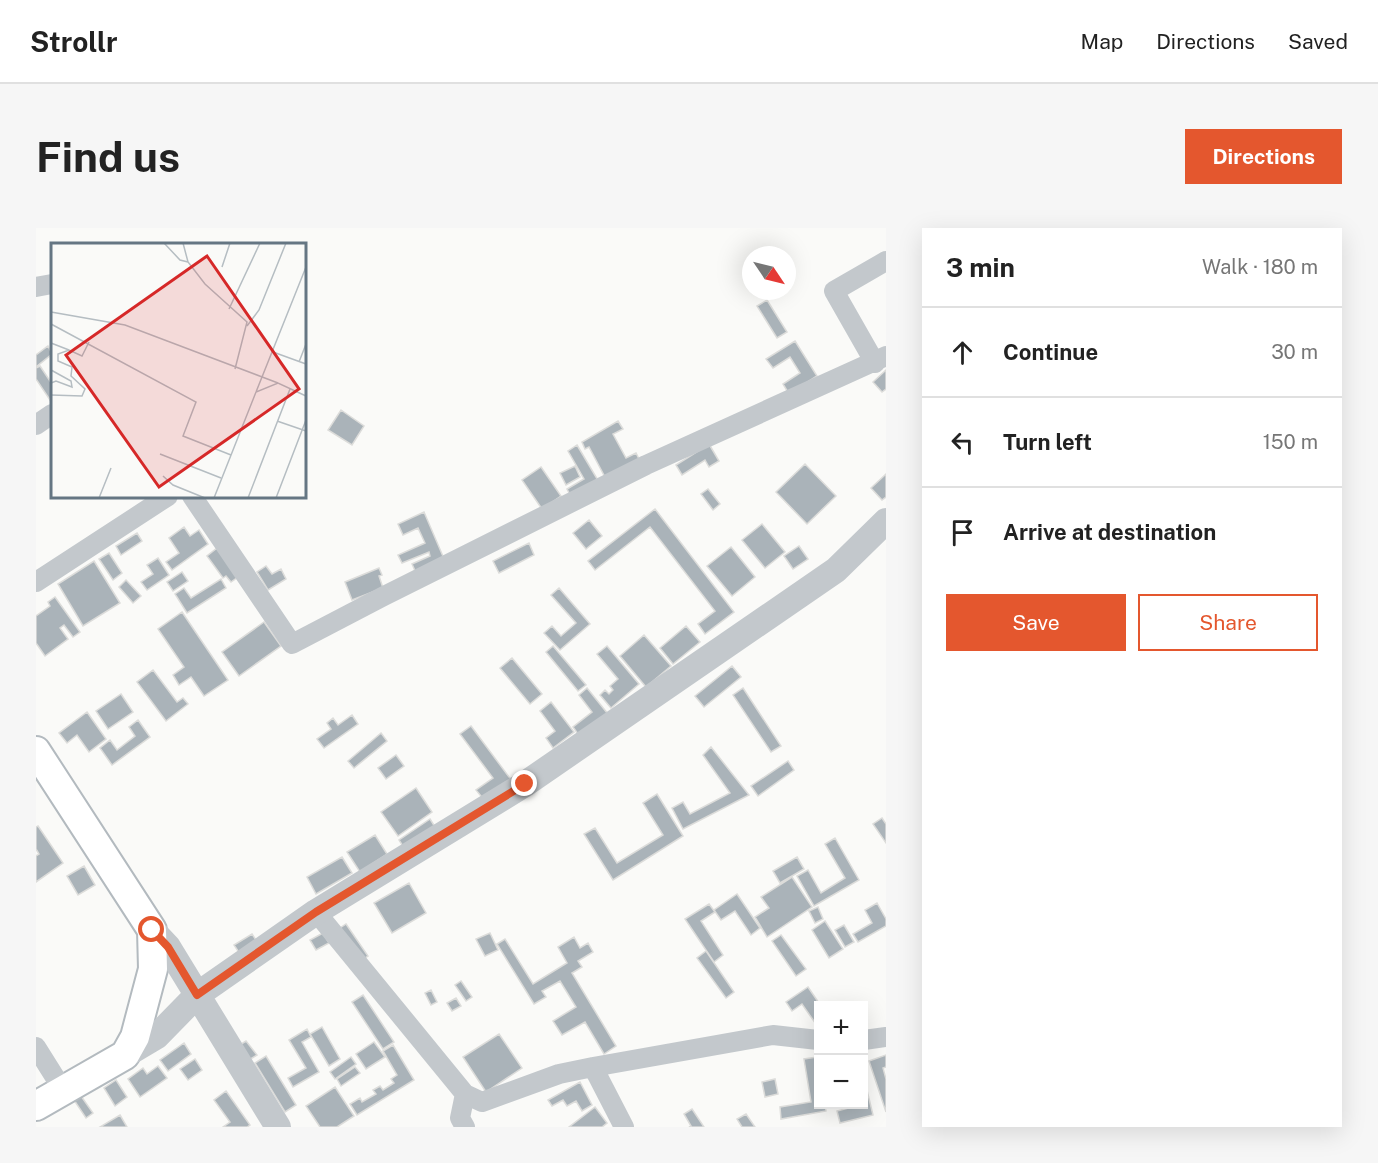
<!DOCTYPE html>
<html lang="en">
<head>
<meta charset="utf-8">
<style>
	body { margin:0; font-family:"Public Sans",sans-serif; background:#f6f6f6; color:#222 }
	.controls { position:absolute; right:18px; bottom:18px; display:grid; overflow:hidden; border-radius:0px; box-shadow:0 6px 24px #0002 }
	.controls button { width:54px; height:54px; display:grid; place-items:center; padding:0; border:0; border-bottom:2px solid #e0e0e0; background:#fff; color:#222; font:30px sans-serif }
	.compass { position:absolute; left:706px; top:18px; width:54px; height:54px; border-radius:50%; background:#fff; box-shadow:0 6px 24px #0002; rotate:125deg }
	.stop { position:absolute; width:18px; height:18px; margin:-14px; border:4px solid #e4572e; border-radius:50%; background:#fff }
	.stop.end { background:#e4572e; border-color:#fff; box-shadow:0 2px 6px #0008 }
	.list { margin:0; padding:0; list-style:none }
	h2 { display:flex; justify-content:space-between; align-items:center; height:78px; margin:0; padding:0 24px; font-size:26px }
	h2 small { font-size:20px; font-weight:400; color:#767676 }
	.list li { display:grid; grid-template-columns:39px 1fr auto; gap:18px; align-items:center; box-sizing:border-box; height:90px; padding:0 24px; border-top:2px solid #e0e0e0 }
	.list b { display:block; font-size:22px; white-space:nowrap }
	.list em { font-size:20px; font-style:normal; color:#767676 }
	.actions { display:flex; gap:12px; padding:18px 24px }
	.actions a { flex:1; padding:14px 0; border:2px solid #e4572e; border-radius:0px; text-align:center; font-size:21px; color:#e4572e }
	.actions .main { background:#e4572e; color:#fff }
	.icon { flex:none; width:33px; height:33px; fill:none; stroke:currentColor; stroke-width:2; stroke-linecap:round; stroke-linejoin:round }
	.map { position:relative; flex:none; width:850px; height:899px; overflow:hidden; border-radius:0px }
	header { display:flex; align-items:center; gap:36px; box-sizing:border-box; height:84px; padding:0 30px; background:#fff; border-bottom:2px solid #e0e0e0 }
	header strong { font-size:28px }
	nav { display:flex; gap:33px; margin-inline-start:auto; font-size:21px }
	.intro { display:flex; align-items:center; justify-content:space-between; box-sizing:border-box; height:144px; padding:0 36px }
	h1 { margin:0; font-size:42px }
	.button { padding:15px 27px; border-radius:0px; background:#e4572e; color:#fff; font-size:21px; font-weight:700 }
	main { display:flex; gap:36px; padding:0 36px }
	aside { flex:1; background:#fff; border-radius:0px; box-shadow:0 6px 24px #0002 }
	.map>svg:first-child { display:block }
</style>
</head>
<body>
<header>
<strong>Strollr</strong>
<nav><a>Map</a><a>Directions</a><a>Saved</a></nav>
</header>
<div class="intro"><h1>Find us</h1><a class="button">Directions</a></div>
<main>
<div class="map">
<svg width="850" height="899" viewBox="0 0 850 899">
	<rect width="100%" height="100%" fill="#fafaf8"/>
	<path fill="#aab3b9" stroke="#dcdcda" stroke-width="1.5" d="M731 72 751 104 741 110 721 78Z
		M759 113 781 148 753 166 747 156 764 145 754 129 737 140 730 131Z
		M12 118 16 126 0 139V127Z
		M4 138 16 156V175L0 151V140Z
		M850 142V161L846 164 837 154Z
		M305 182 328 198 316 217 292 202Z
		M582 193 587 201 577 206 590 230 600 225 604 233 570 251 553 219 549 221 546 214Z
		M673 216 683 233 673 239 669 232 646 247 640 237Z
		M541 217 563 254 536 270 531 261 548 251 532 223Z
		M769 236 800 268 771 296 740 264Z
		M539 238 544 249 530 257 524 245Z
		M505 239 525 268 506 281 486 252Z
		M850 246V269L846 272 835 260Z
		M672 261 684 276 677 282 665 266Z
		M619 281 698 384 669 406 662 396 679 383 614 299 559 342 552 333Z
		M388 284 409 333 380 345 376 336 394 328 393 324 366 335 362 327 389 315 382 300 367 307 362 296Z
		M553 292 566 308 550 321 537 305Z
		M726 296 749 324 729 340 706 312Z
		M148 299 154 308 163 302 172 316 136 342 130 334 143 325 133 310Z
		M101 305 106 313 85 327 80 318Z
		M493 315 498 327 463 345 457 333Z
		M763 318 772 331 757 341 748 328Z
		M695 319 719 349 696 368 671 338Z
		M181 320 202 349 195 354 190 348 187 350 171 328Z
		M73 325 86 345 77 352 63 331Z
		M122 330 133 347 111 362 105 354 117 346 111 337Z
		M58 333 84 375 47 398 22 356Z
		M230 338 236 346 245 341 250 351 232 362 221 344Z
		M343 340 346 347 343 348 347 360 316 372 309 354Z
		M146 344 152 353 137 363 131 354Z
		M185 351 190 360 151 385 139 366 148 360 155 370Z
		M90 352 105 368 97 375 83 359Z
		M523 360 554 396 524 422 508 405 516 398 525 408 540 395 515 367Z
		M19 369 44 404 37 409 28 397 24 400 32 411 9 428 0 415V388L14 378 12 374Z
		M146 384 192 452 168 468 155 449 143 457 137 447 148 439 122 401Z
		M228 394 245 418 203 448 186 424Z
		M650 398 664 414 637 436 624 420Z
		M608 407 635 438 610 459 584 428Z
		M517 418 550 457 542 463 510 424Z
		M571 418 603 456 575 480 564 467 569 462 573 466 577 462 574 458 582 451 561 426Z
		M476 430 506 466 494 476 464 440Z
		M696 438 705 449 668 479 659 468Z
		M117 442 141 474 147 470 152 476 130 493 101 454Z
		M551 460 572 486 544 509 537 499 556 484 543 467Z
		M707 460 745 518 735 524 697 467Z
		M85 466 97 484 72 501 60 483Z
		M515 474 538 504 517 520 510 510 519 503 504 483Z
		M51 484 70 511 53 524 41 507 31 515 23 505Z
		M316 487 322 496 288 520 281 511 295 501 291 495 297 490 302 497Z
		M102 492 114 509 76 537 64 520 74 512 81 522 99 508 93 499Z
		M435 498 476 553 449 573 440 562 457 550 424 506Z
		M345 505 351 513 318 540 312 533Z
		M675 519 713 567 647 601 636 580 647 574 654 586 694 565 667 527Z
		M360 527 368 538 350 551 342 540Z
		M752 533 758 542 722 568 715 558Z
		M380 560 396 584 362 608 345 584Z
		M621 566 647 608 577 652 548 606 559 600 581 635 627 607 607 575Z
		M846 590 850 596V615L837 596Z
		M394 591 401 602 370 623 363 612Z
		M2 598 27 635 0 654V628L3 626 0 621V599Z
		M339 607 351 626 324 644 311 624Z
		M799 610 823 652 778 678 761 648 772 642 785 665 809 650 789 616Z
		M306 629 316 645 280 666 271 649Z
		M761 629 768 641 744 655 737 643Z
		M48 638 59 657 42 667 31 648Z
		M756 649 776 679 731 709 719 689 733 680 725 669Z
		M373 655 390 685 356 705 338 675Z
		M701 666 724 700 715 707 699 683 685 692 678 682Z
		M841 675 850 691V698L822 714 817 706 836 695 829 682Z
		M673 676 679 684 665 693 687 727 678 734 649 691Z
		M782 679 787 691 779 695 773 683Z
		M789 693 807 721 793 730 776 702Z
		M310 696 332 728 323 734 301 702Z
		M808 697 818 714 809 719 799 702Z
		M287 705 293 715 280 722 274 712Z
		M454 705 462 722 449 728 440 711Z
		M216 706 222 715 204 726 198 717Z
		M745 707 770 741 760 748 736 713Z
		M538 709 544 720 552 715 557 724 542 733 546 739 536 745 580 818 568 826 549 794 526 807 517 793 540 779 524 753 506 763 510 769 498 776 461 716 469 711 497 756 531 735 522 719Z
		M670 723 698 764 690 770 661 730Z
		M425 753 436 769 430 773 419 757Z
		M772 759 785 778H782V799L766 776 756 783 750 774Z
		M395 762 401 774 395 777 389 765Z
		M327 767 358 814 347 821 316 774Z
		M420 770 425 778 416 783 411 775Z
		M286 799 304 831 293 838 274 806Z
		M271 801 275 809 266 814 283 844 257 859 252 850 270 840 253 812Z
		M463 806 486 840 450 864 427 829Z
		M210 813 221 827 213 832 202 818Z
		M338 814 349 829 330 841 320 826Z
		M148 815 155 826 132 843 124 832Z
		M357 817 378 852 321 887 314 876 324 870 326 874 340 866 337 862 344 858 347 862 358 855 355 851 361 847 347 823Z
		M850 827V839L847 840 850 851V884L833 833Z
		M230 828 260 877 249 884 219 835Z
		M315 829 320 836 299 851 294 844Z
		M781 829 782 876H789L790 883 745 891 744 879 775 874 768 831Z
		M159 831 166 842 152 852 144 841Z
		M122 838 131 850 104 869 92 851 107 840 111 846Z
		M319 839 324 845 305 858 301 851Z
		M828 850 837 887 804 895 801 883 828 876Z
		M739 851 742 866 729 869 726 854Z
		M80 852 91 869 79 878 68 860Z
		M544 854 556 877 546 883 540 873 531 878 527 872 516 878 512 872Z
		M299 859 318 888 301 899H284L270 878Z
		M190 863 214 897 211 899H187L194 894 178 872Z
		M45 868 57 885 50 890 38 872Z
		M559 879 571 895 566 899H533Z
		M656 881 668 899H653L655 898 648 886Z
		M710 886 719 899H706L701 891Z
		M84 887 91 899H64Z"/>
	<g fill="none" stroke-linecap="round" stroke-linejoin="round">
		<g stroke="#b3babf" stroke-width="32">
			<path id="secondary" d="M0 523 116 702 117 741 99 809 89 827 0 878"/>
		</g>
		<path stroke="#c3c8cc" stroke-width="20" d="M0 59 16 56
			M839 135 798 63 850 33
			M0 197 16 186
			M156 268 256 416 348 368 610 237 850 128
			M0 354 132 268
			M280 684 429 866 446 874 523 846 557 839 737 807 782 812
			M828 812 850 809
			M0 819 27 862
			M557 839 588 899
			M429 899 424 890 429 866"/>
		<path stroke="#c3c8cc" stroke-width="26" d="M116 702 132 719 242 899
			M89 827 121 808 161 767 280 684 489 556 800 342 850 293"/>
		<use href="#secondary" stroke="#fff" stroke-width="28"/>
	</g>
	<g fill="none" stroke-linecap="round" stroke-linejoin="round">
		<path stroke="#e4572e" stroke-width="8" d="M116 702 132 719 161 767 280 684 489 556"/>
	</g>
	<g transform="translate(15 15)">
		<rect width="255" height="255" fill="#fafaf8"/>
		<path fill="none" stroke="#b5bdc2" stroke-width="1.5" d="M113 0 129 17 137 19M132 0 137 19 154 41 196 79 184 126M171 24 179 0M178 66 209 0M0 69 74 82 227 140M0 81 145 159 132 193 180 212M196 83 208 67 235 0M0 100 18 107M222 109 255 121M248 119 255 101M0 127 20 138 21 144 5 138 0 140M205 149 255 24M0 152 31 153 34 146 20 133 21 124 7 118V111L18 107 31 113 38 99M226 178 255 188M109 211 170 235M112 233 122 242 154 255M48 255 60 225M163 255 205 149 227 140 255 153M197 255 239 146M225 255 255 177"/>
		<path fill="#d62828" fill-opacity="0.15" stroke="#d62828" stroke-width="3" d="M156 13 248 146 108 244 15 112Z"/>
		<rect width="255" height="255" fill="none" stroke="#657683" stroke-width="3"/>
	</g>
</svg>
<div class="controls">
<button>+</button>
<button>−</button>
</div>
<svg class="compass" viewBox="-18 -18 36 36"><path d="M0-13l5 13h-10z" fill="#e53935"/><path d="M0 13l5-13h-10z" fill="#767676"/></svg>
<div class="stop" style="left:116px;top:702px"></div>
<div class="stop end" style="left:489px;top:556px"></div>
</div>
<aside>
<h2>3 min<small>Walk · 180 m</small></h2>
<ul class="list">
<li><svg class="icon" aria-label="ahead" viewBox="0 0 24 24"><path d="M12 20V5M6 11l6-6 6 6"/></svg><div><b>Continue</b></div><em>30 m</em></li>
<li><svg class="icon" aria-label="left" viewBox="0 0 24 24"><path d="M17 20v-9H6M10 6l-5 5 5 5"/></svg><div><b>Turn left</b></div><em>150 m</em></li>
<li><svg class="icon" aria-label="arrive" viewBox="0 0 24 24"><path d="M6 21V4h12l-3 4 3 4H6"/></svg><div><b>Arrive at destination</b></div></li>
</ul>
<div class="actions"><a class="main">Save</a><a>Share</a></div>
</aside>
</main>
</body>
</html>
